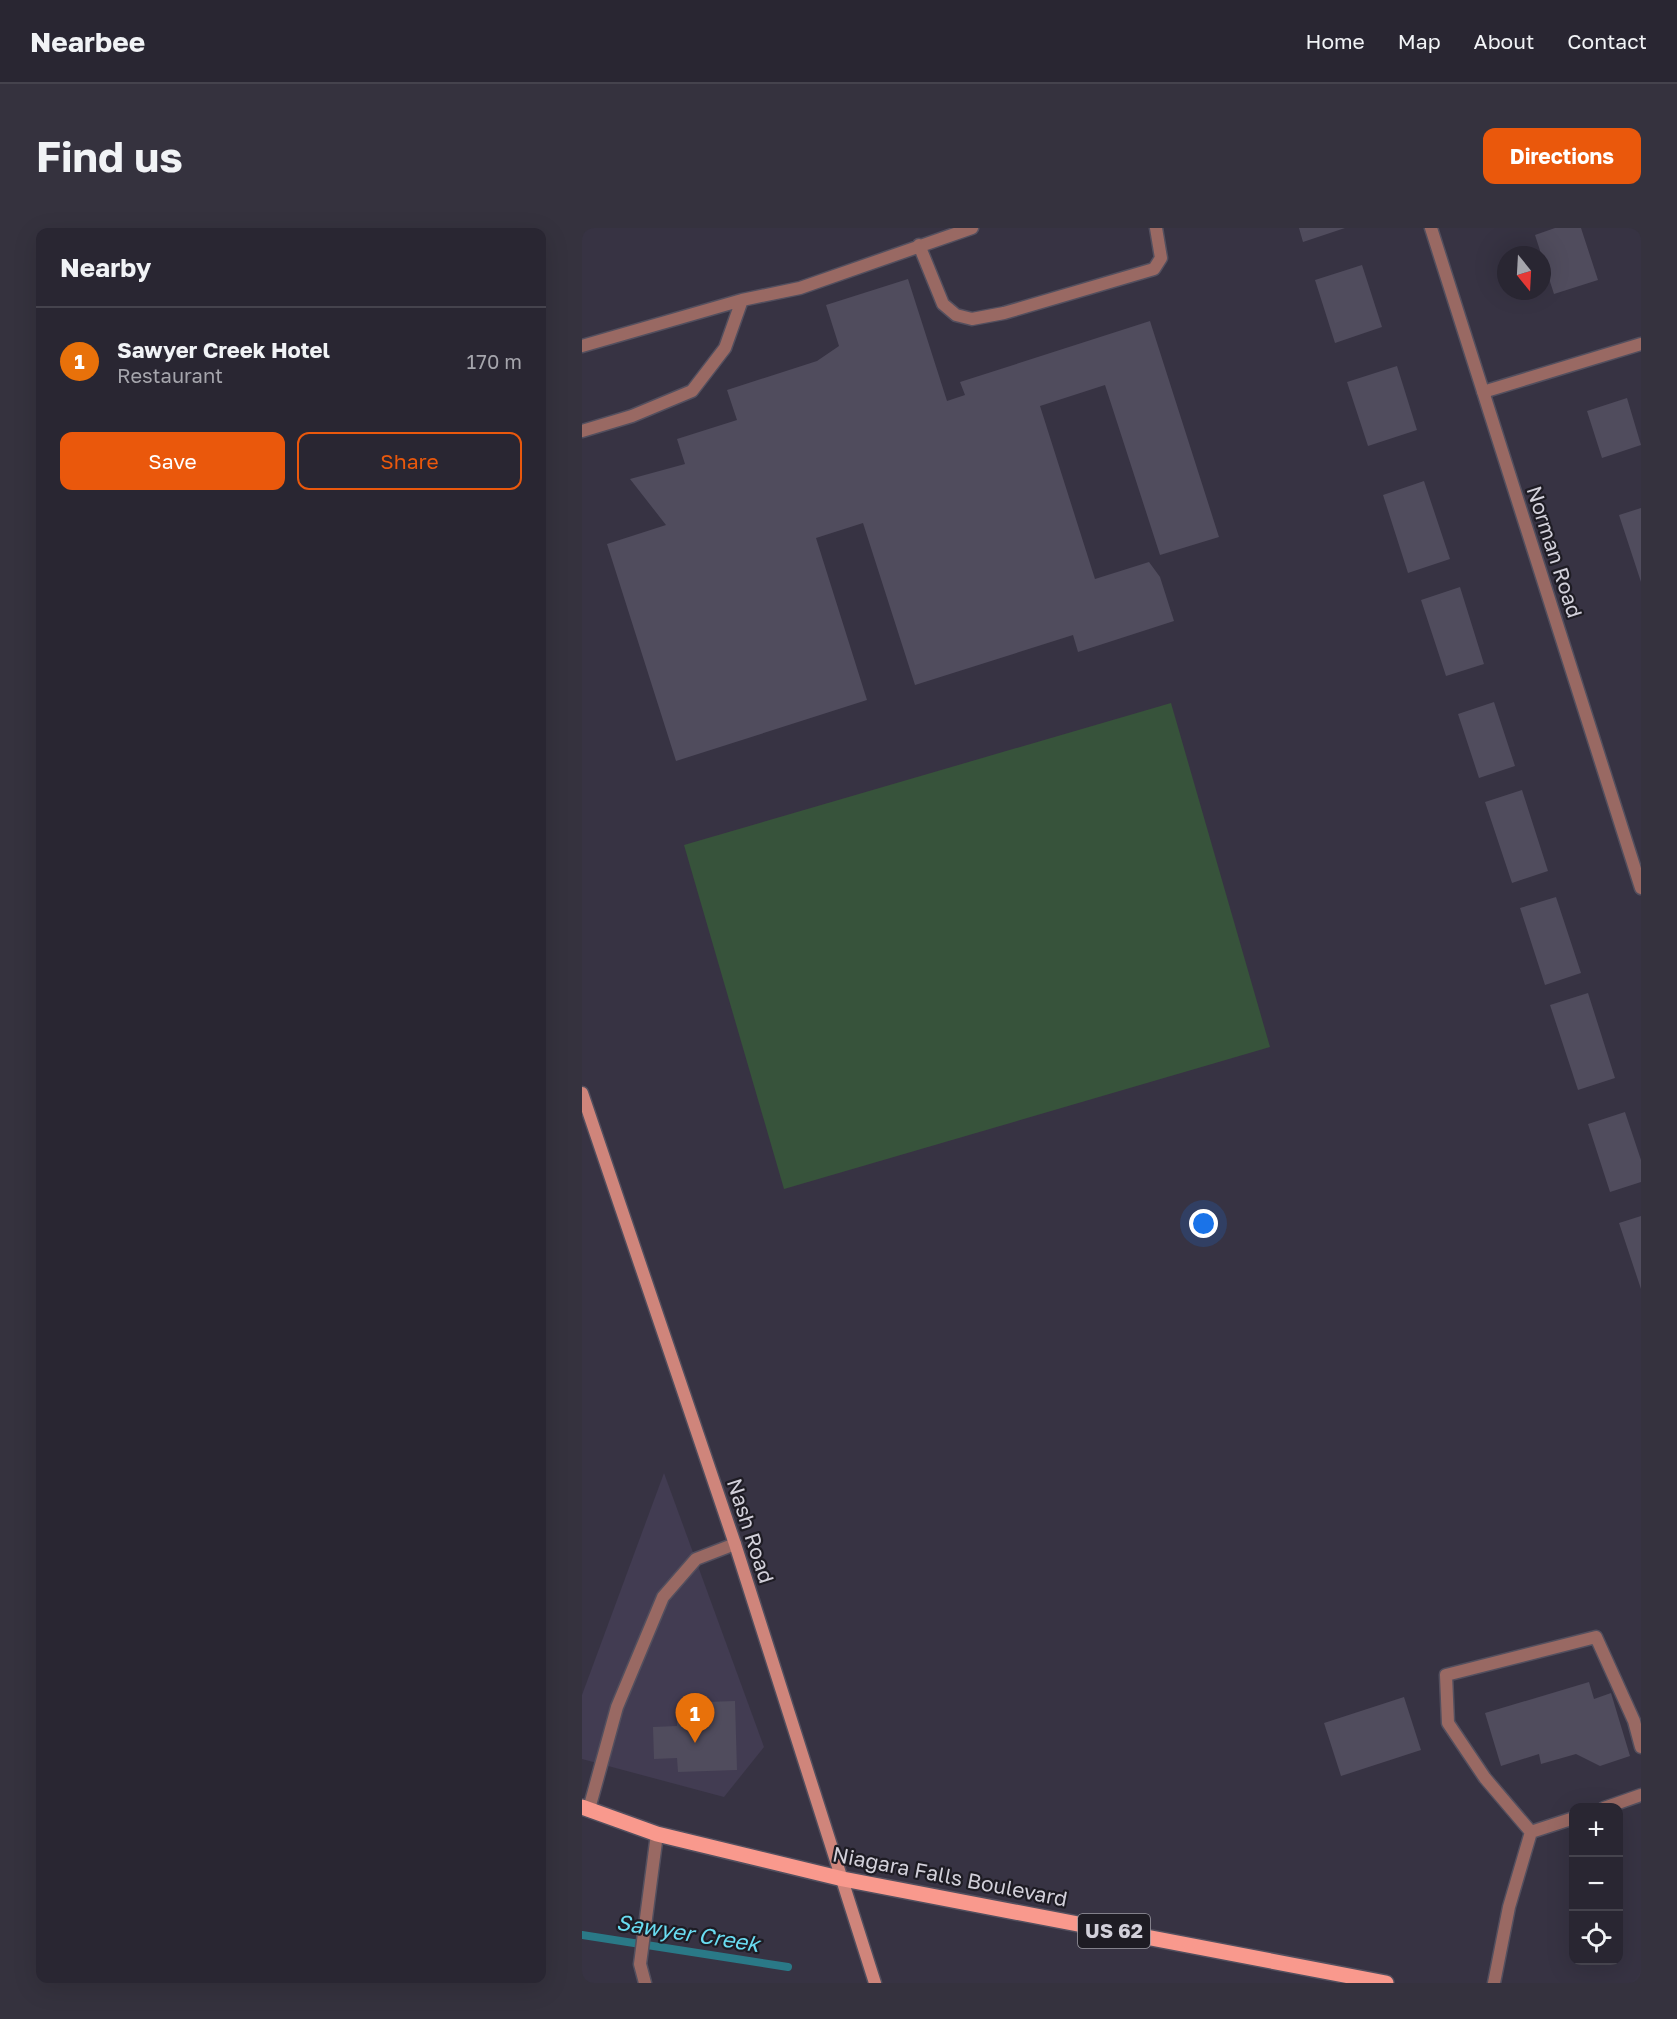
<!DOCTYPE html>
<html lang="en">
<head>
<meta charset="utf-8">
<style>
	body { margin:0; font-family:"Golos Text",sans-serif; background:#35323e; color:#f1f3f6 }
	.controls { position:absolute; right:18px; bottom:18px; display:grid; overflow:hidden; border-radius:12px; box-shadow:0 6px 24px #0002 }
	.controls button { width:54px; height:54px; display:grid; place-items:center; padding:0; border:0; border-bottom:2px solid #45434d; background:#292632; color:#f1f3f6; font:30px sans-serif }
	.compass { position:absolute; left:915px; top:18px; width:54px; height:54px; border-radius:50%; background:#292632; box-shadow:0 6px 24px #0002; rotate:162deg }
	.you { position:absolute; left:622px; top:996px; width:21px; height:21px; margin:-15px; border:4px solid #fff; border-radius:50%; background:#1a73e8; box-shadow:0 0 0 9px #1a73e833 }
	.badge { display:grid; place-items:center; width:39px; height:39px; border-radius:50%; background:#ea580c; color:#fff; font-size:20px; font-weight:700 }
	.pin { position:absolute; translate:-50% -50px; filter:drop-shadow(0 2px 3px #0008) }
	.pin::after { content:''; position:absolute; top:32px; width:21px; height:18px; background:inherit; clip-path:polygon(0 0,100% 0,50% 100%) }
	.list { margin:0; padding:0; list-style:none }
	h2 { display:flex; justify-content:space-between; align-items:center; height:78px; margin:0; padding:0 24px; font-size:26px }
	h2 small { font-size:20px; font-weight:400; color:#a5a5ac }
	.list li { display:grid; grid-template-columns:39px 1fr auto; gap:18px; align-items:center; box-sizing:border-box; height:108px; padding:0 24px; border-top:2px solid #45434d }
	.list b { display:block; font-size:22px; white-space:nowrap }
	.list p { margin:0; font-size:20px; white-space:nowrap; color:#a5a5ac }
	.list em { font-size:20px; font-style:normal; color:#a5a5ac }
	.actions { display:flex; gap:12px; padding:18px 24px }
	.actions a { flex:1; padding:14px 0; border:2px solid #ea580c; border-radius:12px; text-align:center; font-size:21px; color:#ea580c }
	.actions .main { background:#ea580c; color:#fff }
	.icon { flex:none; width:33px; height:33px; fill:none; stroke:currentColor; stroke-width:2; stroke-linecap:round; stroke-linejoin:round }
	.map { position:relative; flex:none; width:1059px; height:1755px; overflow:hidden; border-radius:12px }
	header { display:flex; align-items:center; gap:36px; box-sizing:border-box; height:84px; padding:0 30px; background:#292632; border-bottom:2px solid #45434d }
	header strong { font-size:28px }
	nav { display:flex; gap:33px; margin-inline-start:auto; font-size:21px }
	.intro { display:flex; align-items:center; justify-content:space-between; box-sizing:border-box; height:144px; padding:0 36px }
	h1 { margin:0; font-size:42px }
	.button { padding:15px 27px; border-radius:12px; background:#ea580c; color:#fff; font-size:21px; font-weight:700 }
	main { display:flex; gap:36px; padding:0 36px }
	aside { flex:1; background:#292632; border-radius:12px; box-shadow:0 6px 24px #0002 }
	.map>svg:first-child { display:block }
</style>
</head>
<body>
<header>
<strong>Nearbee</strong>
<nav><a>Home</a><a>Map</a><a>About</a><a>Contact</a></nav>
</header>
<div class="intro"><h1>Find us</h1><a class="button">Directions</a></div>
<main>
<aside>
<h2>Nearby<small></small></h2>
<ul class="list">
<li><span class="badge" style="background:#e8710a">1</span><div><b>Sawyer Creek Hotel</b><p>Restaurant</p></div><em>170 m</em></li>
</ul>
<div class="actions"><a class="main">Save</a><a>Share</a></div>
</aside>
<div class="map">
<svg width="1059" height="1755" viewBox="0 0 1059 1755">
	<rect width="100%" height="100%" fill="#373343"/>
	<path fill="#423c52" d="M82 1245 182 1519 142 1569 0 1531V1467Z"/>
	<path fill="#37533b" d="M589 475 688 819 202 961 102 617Z"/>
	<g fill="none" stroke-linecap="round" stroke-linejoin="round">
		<path stroke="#2a7987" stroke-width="8" d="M0 1707 206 1739"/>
	</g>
	<path fill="#504c5d" d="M717 0H763L721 14Z
		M973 0H999L1016 52 972 66 953 7Z
		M780 37 800 99 753 115 733 52Z
		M326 51 365 173 383 167 378 154 568 93 637 309 578 327 523 157 458 178 513 351 567 334 578 349 592 393 496 424 491 407 333 457 281 295 234 310 285 472 94 533 25 316 84 297 48 251 103 236 95 211 155 192 145 162 235 133 257 118 244 77Z
		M815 138 835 202 786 218 765 154Z
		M1045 170 1059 217 1020 230 1005 183Z
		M842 253 868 331 826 345 801 267Z
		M1059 280V354L1037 287Z
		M878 359 902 436 864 448 839 372Z
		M912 474 933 538 897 550 876 486Z
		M940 562 966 643 930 655 903 574Z
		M974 669 999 745 963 757 938 680Z
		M1006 765 1033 850 996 862 968 777Z
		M1043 884 1059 932V954L1028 964 1006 896Z
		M1059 988V1061L1037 995Z
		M1007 1454 1012 1471 1029 1465 1048 1528 1018 1538 994 1526 959 1536 957 1526 919 1538 903 1485Z
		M822 1469 839 1522 759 1548 742 1495Z
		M153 1473 155 1542 96 1544 95 1530 72 1531 71 1499 95 1498V1475Z"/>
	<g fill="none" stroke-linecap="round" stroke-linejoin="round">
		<g stroke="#534f5e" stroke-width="15">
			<path id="lane" d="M337 17 361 76 374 87 390 91 422 85 572 41 579 30 574 0
				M0 118 160 72 218 60 390 0
				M0 203 50 188 110 163 143 120 160 72
				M1022 1580 1059 1567
				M7 1581 35 1479 81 1369 114 1331 153 1316
				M949 1604 903 1550 866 1495 864 1447 1014 1409 1052 1493 1059 1519
				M63 1755 58 1736 75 1606
				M912 1755 927 1679 949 1604 992 1590"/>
		</g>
		<g stroke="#534f5e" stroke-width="15">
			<path id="street" d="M849 0 1059 660
				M901 164 1059 116"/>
		</g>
		<g stroke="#534f5e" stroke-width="15">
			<path id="secondary" d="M0 865 153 1316 293 1755"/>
		</g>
		<g stroke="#534f5e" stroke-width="18">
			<path id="primary" d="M0 1579 75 1606 261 1651 804 1755"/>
		</g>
		<use href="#lane" stroke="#996963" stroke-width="12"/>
		<use href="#street" stroke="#996963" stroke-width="12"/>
		<use href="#secondary" stroke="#cf857b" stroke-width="12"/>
		<use href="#primary" stroke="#f9998d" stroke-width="15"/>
	</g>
	<g text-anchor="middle" stroke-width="4.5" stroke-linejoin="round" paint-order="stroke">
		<rect fill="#1e1c24" stroke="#9c9aa3" stroke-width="1.5" x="496" y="1686" width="72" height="34" rx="4.5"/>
		<g font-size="20" font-weight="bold" fill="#d2d0da">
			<text x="532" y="1710">US 62</text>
		</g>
		<g font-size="21" fill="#d2d0da" stroke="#1e1c24">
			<text transform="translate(972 324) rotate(72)" y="7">Norman Road</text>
			<text transform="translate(168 1303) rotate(72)" y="7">Nash Road</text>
			<text transform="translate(368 1649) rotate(11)" y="7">Niagara Falls Boulevard</text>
		</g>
		<g font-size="22" font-style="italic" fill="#69dcf1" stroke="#1e1c24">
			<text transform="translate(106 1705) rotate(9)" y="8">Sawyer Creek</text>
		</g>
	</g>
</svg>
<div class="controls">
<button>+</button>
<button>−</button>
<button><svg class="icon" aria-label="locate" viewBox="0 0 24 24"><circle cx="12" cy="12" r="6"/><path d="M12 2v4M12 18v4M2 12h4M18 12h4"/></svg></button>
</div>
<svg class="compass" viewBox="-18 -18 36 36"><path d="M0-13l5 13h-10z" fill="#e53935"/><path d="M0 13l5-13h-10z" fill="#a5a5ac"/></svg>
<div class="you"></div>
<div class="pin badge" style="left:113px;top:1515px;background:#e8710a">1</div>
</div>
</main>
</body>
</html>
